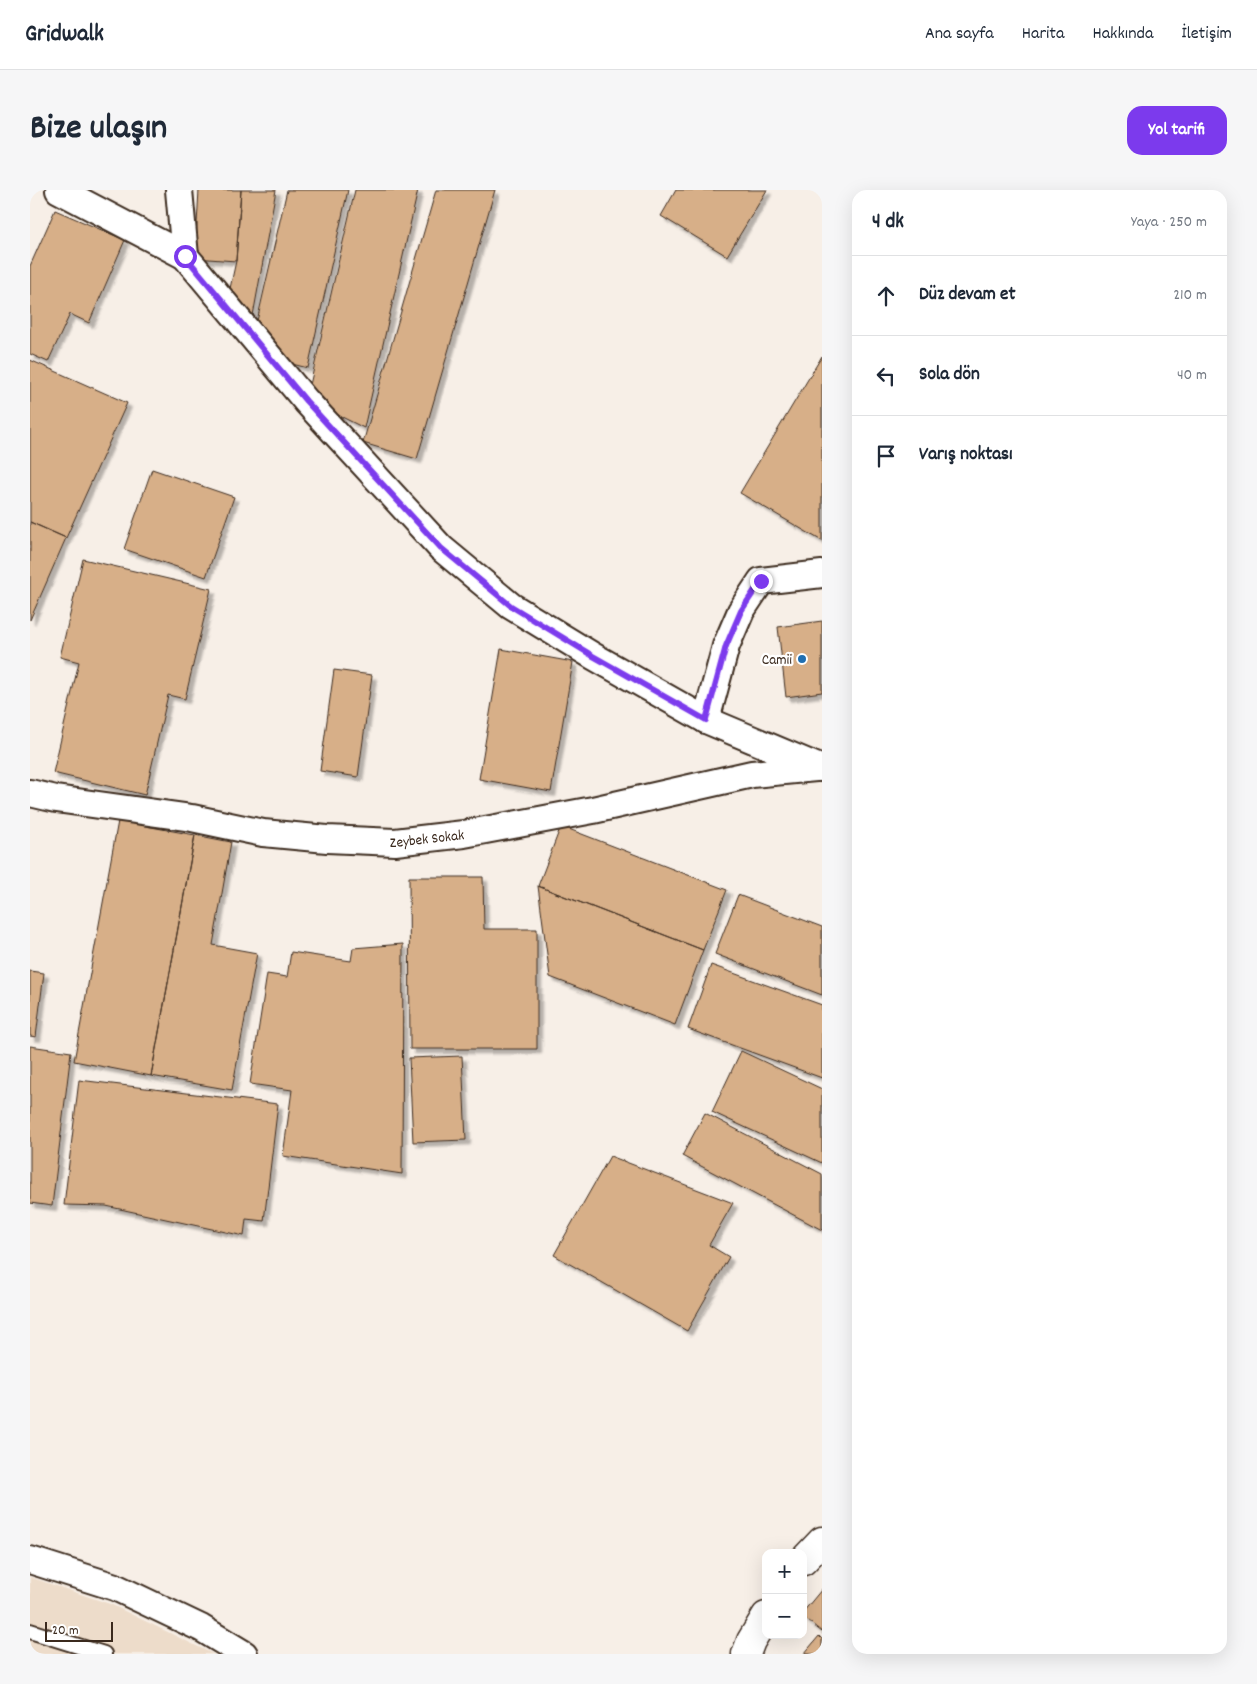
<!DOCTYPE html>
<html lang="tr">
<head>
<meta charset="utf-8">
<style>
	body { margin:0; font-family:Dekko,sans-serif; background:#f6f6f7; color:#1f2937 }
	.controls { position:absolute; right:15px; bottom:15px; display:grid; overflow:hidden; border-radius:10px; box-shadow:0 5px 20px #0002 }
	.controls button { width:45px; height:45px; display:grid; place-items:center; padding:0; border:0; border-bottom:1px solid #e0e1e3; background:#fff; color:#1f2937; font:25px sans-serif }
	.scale { position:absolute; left:15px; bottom:12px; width:68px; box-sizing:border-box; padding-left:5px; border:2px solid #3b2a1e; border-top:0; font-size:14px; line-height:18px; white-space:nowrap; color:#3b2a1e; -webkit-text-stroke:4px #fff; paint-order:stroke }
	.stop { position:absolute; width:15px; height:15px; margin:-11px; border:4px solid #7c3aed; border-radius:50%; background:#fff }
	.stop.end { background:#7c3aed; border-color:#fff; box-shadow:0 1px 5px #0008 }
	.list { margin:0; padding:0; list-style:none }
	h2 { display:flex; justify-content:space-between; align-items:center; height:65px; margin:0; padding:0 20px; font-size:21px }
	h2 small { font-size:16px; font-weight:400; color:#747a83 }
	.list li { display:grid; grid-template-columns:32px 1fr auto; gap:15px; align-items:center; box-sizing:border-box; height:80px; padding:0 20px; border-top:1px solid #e0e1e3 }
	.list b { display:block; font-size:19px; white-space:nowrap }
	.list em { font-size:16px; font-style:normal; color:#747a83 }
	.icon { flex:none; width:28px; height:28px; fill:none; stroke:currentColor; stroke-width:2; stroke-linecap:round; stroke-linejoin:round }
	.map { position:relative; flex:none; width:792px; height:1464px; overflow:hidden; border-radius:15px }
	header { display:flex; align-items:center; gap:30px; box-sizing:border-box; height:70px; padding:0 25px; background:#fff; border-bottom:1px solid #e0e1e3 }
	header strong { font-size:24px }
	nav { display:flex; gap:28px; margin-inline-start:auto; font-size:18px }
	.intro { display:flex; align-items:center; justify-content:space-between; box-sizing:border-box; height:120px; padding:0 30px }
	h1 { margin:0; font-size:35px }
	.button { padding:12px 22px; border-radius:15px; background:#7c3aed; color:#fff; font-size:18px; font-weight:700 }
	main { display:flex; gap:30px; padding:0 30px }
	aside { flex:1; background:#fff; border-radius:15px; box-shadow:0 5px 20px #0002 }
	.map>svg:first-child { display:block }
</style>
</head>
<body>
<header>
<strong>Gridwalk</strong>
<nav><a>Ana sayfa</a><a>Harita</a><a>Hakkında</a><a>İletişim</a></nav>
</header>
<div class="intro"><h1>Bize ulaşın</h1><a class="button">Yol tarifi</a></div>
<main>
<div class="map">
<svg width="792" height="1464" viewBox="0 0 792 1464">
	<defs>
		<filter id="shadow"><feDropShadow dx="4.5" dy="4.5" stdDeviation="1" flood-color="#0004"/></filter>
	</defs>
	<rect width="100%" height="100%" fill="#f7efe7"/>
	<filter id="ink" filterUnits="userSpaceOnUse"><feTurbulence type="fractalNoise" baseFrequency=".02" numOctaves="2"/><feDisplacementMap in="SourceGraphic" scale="10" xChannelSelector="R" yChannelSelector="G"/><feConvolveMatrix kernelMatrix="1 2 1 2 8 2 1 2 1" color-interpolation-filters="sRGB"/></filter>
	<g filter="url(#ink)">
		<path fill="#eddcca" d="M0 1387 80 1414 183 1464H0Z"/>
		<path fill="#d7af88" stroke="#3b2a1e" filter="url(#shadow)" d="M169 0H211L206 71 165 68Z
			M211 0H246L222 131 199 103 206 71Z
			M257 0H318L278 178 262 174 227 131Z
			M325 0H388L334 238 300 221 280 195Z
			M406 0H465L387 269 333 253Z
			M646 0H737L697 66 631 26Z
			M25 20 95 50 59 133 40 124 18 172 0 164V76Z
			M792 166V351L710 303Z
			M0 170 97 213 36 348 0 332Z
			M122 279 204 307 176 387 94 359Z
			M0 332 36 348 0 430Z
			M53 369 181 399 155 509 138 505 115 605 23 583 49 472 30 467Z
			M792 431V502L756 507 748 437Z
			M471 459 543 472 521 602 449 589Z
			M304 480 342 485 328 587 290 581Z
			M88 631 165 645 121 886 44 871Z
			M531 636 697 700 673 760 508 696Z
			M165 645 201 652 183 755 227 763 202 900 121 886Z
			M379 687H453L454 739H507V859H380Z
			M508 696 673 760 645 835 520 787Z
			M708 705 792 737V805L685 764Z
			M373 754 372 984 253 966 262 900 220 894 237 784 257 787 261 762 321 771 323 758Z
			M681 775 792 815V888L658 839Z
			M0 781 14 783 6 847 0 846Z
			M0 856 41 862 22 1016 0 1013Z
			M711 861 792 899V973L682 922Z
			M432 866 436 950 383 952 379 868Z
			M49 890 248 914 234 1031 216 1029 214 1046 76 1016 34 1015Z
			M675 923 792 984V1040L652 966Z
			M580 966 703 1013 679 1055 699 1067 657 1141 524 1065Z
			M792 1399V1442L773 1427V1422Z
			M789 1446 792 1449V1464H774Z"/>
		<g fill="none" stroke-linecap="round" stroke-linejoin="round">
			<g stroke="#3b2a1e" stroke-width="18">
				<path id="lane" d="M0 1441 74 1464"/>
			</g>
			<g stroke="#3b2a1e" stroke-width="30">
				<g id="street">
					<path d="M29 0 155 66"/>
					<path d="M149 0 155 66 276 211 411 358 481 416 563 466 676 530 790 578"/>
					<path d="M676 530 696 456 711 421 731 391 792 384"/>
					<path id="s1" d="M0 603 26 609 162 628 233 643 297 649 365 652 434 644 563 620 722 584 786 578"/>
					<path d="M0 1370 85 1397 171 1438 214 1464"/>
				</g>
			</g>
			<g stroke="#3b2a1e" stroke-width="31">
				<path id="secondary" d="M773 1371 792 1351
					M716 1464 721 1451 736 1426"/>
			</g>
			<use href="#lane" stroke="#fff" stroke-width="14"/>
			<use href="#street" stroke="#fff" stroke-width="26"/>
			<use href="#secondary" stroke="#fff" stroke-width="28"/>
		</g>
	</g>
	<g fill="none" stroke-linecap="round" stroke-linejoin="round" filter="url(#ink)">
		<path stroke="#7c3aed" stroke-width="6" d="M155 66 276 211 411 358 481 416 563 466 676 530 696 456 711 421 731 391"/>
	</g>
	<circle fill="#1f6fb2" stroke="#fff" stroke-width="2" cx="772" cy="469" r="5"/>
	<g text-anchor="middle" stroke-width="4.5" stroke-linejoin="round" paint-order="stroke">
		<g font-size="15" fill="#3b2a1e" stroke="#fff" text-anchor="end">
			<text x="762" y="474">Camii</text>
		</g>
		<g font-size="15" fill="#3b2a1e" stroke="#fff">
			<text dy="5" stroke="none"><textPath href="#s1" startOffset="401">Zeybek Sokak</textPath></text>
		</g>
	</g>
</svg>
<div class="controls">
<button>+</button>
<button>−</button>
</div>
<div class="scale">20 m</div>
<div class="stop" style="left:155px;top:66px"></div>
<div class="stop end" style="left:731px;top:391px"></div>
</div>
<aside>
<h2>4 dk<small>Yaya · 250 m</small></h2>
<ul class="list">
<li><svg class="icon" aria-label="ahead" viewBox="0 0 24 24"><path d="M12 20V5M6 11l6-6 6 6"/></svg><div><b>Düz devam et</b></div><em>210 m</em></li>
<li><svg class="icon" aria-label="left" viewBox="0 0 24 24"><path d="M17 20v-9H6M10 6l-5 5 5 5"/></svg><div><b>Sola dön</b></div><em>40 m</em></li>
<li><svg class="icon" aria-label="arrive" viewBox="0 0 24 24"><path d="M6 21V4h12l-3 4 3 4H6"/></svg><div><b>Varış noktası</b></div></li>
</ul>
</aside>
</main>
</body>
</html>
